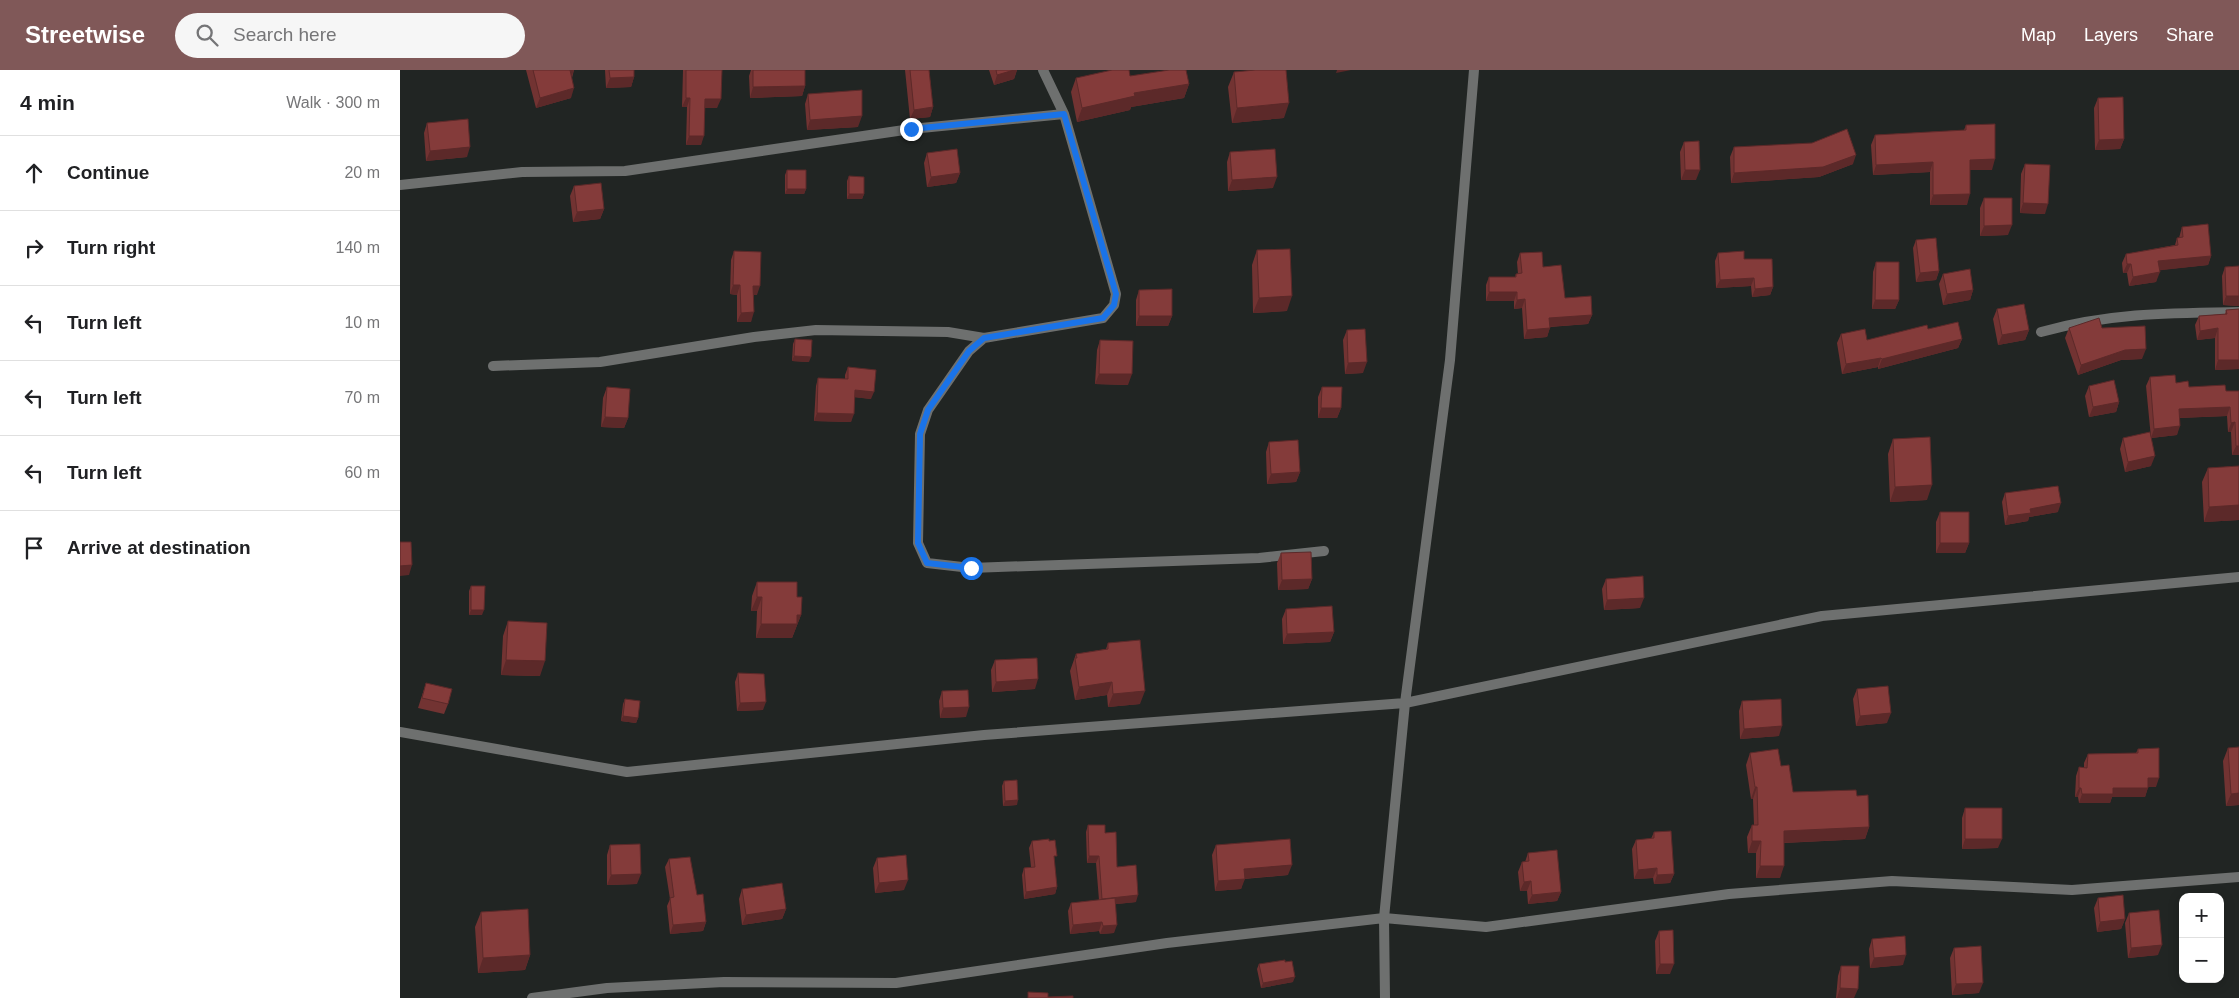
<!DOCTYPE html>
<html lang="en">
<head>
<meta charset="utf-8">
<style>
	body { margin:0; font-family:Helvetica,sans-serif; background:#f6f6f6; color:#202124 }
	.controls { position:absolute; right:15px; bottom:15px; display:grid; overflow:hidden; border-radius:10px; box-shadow:0 2px 12px #0003 }
	.controls button { width:45px; height:45px; display:grid; place-items:center; padding:0; border:0; border-bottom:1px solid #e0e0e0; background:#fff; color:#202124; font:25px sans-serif }
	.stop { position:absolute; width:15px; height:15px; margin:-11px; border:4px solid #1a73e8; border-radius:50%; background:#fff }
	.stop.end { background:#1a73e8; border-color:#fff; box-shadow:0 1px 5px #0008 }
	.list { margin:0; padding:0; list-style:none }
	h2 { display:flex; justify-content:space-between; align-items:center; height:65px; margin:0; padding:0 20px; font-size:21px }
	h2 small { font-size:16px; font-weight:400; color:#757577 }
	.list li { display:grid; grid-template-columns:32px 1fr auto; gap:15px; align-items:center; box-sizing:border-box; height:75px; padding:0 20px; border-top:1px solid #e0e0e0 }
	.list b { display:block; font-size:19px; white-space:nowrap }
	.list em { font-size:16px; font-style:normal; color:#757577 }
	.icon { flex:none; width:28px; height:28px; fill:none; stroke:currentColor; stroke-width:2; stroke-linecap:round; stroke-linejoin:round }
	.map { position:relative; flex:none; width:1839px; height:928px; overflow:hidden }
	header { display:flex; align-items:center; gap:30px; box-sizing:border-box; height:70px; padding:0 25px; background:#805858; color:#fff }
	header strong { font-size:24px }
	nav { display:flex; gap:28px; margin-inline-start:auto; font-size:18px }
	.search { width:350px; height:45px; background:#f6f6f6; display:flex; align-items:center; gap:12px; box-sizing:border-box; padding:0 18px; border-radius:28px; color:#757577; font-size:19px }
	main { display:flex }
	aside { flex:1; background:#fff }
	.map>svg:first-child { display:block }
</style>
</head>
<body>
<header>
<strong>Streetwise</strong>
<div class="search"><svg class="icon" aria-label="search" viewBox="0 0 24 24"><circle cx="10" cy="10" r="6"/><path d="M15 15l6 6"/></svg>Search here</div>
<nav><a>Map</a><a>Layers</a><a>Share</a></nav>
</header>
<main>
<aside>
<h2>4 min<small>Walk · 300 m</small></h2>
<ul class="list">
<li><svg class="icon" aria-label="ahead" viewBox="0 0 24 24"><path d="M12 20V5M6 11l6-6 6 6"/></svg><div><b>Continue</b></div><em>20 m</em></li>
<li><svg class="icon" aria-label="right" viewBox="0 0 24 24"><path d="M7 20v-9h11M14 6l5 5-5 5"/></svg><div><b>Turn right</b></div><em>140 m</em></li>
<li><svg class="icon" aria-label="left" viewBox="0 0 24 24"><path d="M17 20v-9H6M10 6l-5 5 5 5"/></svg><div><b>Turn left</b></div><em>10 m</em></li>
<li><svg class="icon" aria-label="left" viewBox="0 0 24 24"><path d="M17 20v-9H6M10 6l-5 5 5 5"/></svg><div><b>Turn left</b></div><em>70 m</em></li>
<li><svg class="icon" aria-label="left" viewBox="0 0 24 24"><path d="M17 20v-9H6M10 6l-5 5 5 5"/></svg><div><b>Turn left</b></div><em>60 m</em></li>
<li><svg class="icon" aria-label="arrive" viewBox="0 0 24 24"><path d="M6 21V4h12l-3 4 3 4H6"/></svg><div><b>Arrive at destination</b></div></li>
</ul>
</aside>
<div class="map">
<svg width="1839" height="928" viewBox="0 0 1839 928">
	<rect width="100%" height="100%" fill="#212523"/>
	<g fill="none" stroke-linecap="round" stroke-linejoin="round">
		<path stroke="#6e706f" stroke-width="10" d="M643 0 664 44 716 224 714 235 703 248 584 268 569 281 528 340 520 364 518 473 527 493 571 498 859 488 924 481
			M0 115 122 102 225 101 511 59 664 44
			M1641 262C1710 243 1769 243 1839 242
			M93 296 200 292 354 267 416 260 548 262 584 268
			M0 662 227 702 584 665 1005 633 1422 546 1839 507
			M132 928 207 918 324 912 496 913 767 873 984 848 1086 857 1329 824 1492 811 1672 820 1839 807
			M985 928 984 848 1005 633 1050 290 1074 0"/>
	</g>
	<path fill="#723332" d="M126 0H174L172 8 171 28 136 38Z
		M205 0H234V7L231 17 206 18Z
		M283 0H322L317 38H305L301 75H286L287 37H282Z
		M351 0H405V16L402 26 350 28 349 6Z
		M505 0H529L533 37 530 47 510 49Z
		M589 0H617L614 9 594 15Z
		M834 2 884 48 832 53 828 17Z
		M730 6 789 14 784 28 731 37 730 40 677 52 671 22 676 8Z
		M408 24 458 57 407 60 405 34Z
		M1698 28 1724 69 1720 79 1695 80 1694 38Z
		M27 53 67 87 26 91 24 63Z
		M1566 55 1592 100H1570L1567 135H1530V102L1473 105 1471 75 1475 65 1564 60Z
		M1284 72 1296 110H1281L1280 82Z
		M1334 77 1453 94 1419 107 1331 113 1330 87Z
		M830 82 873 118 828 121 827 92Z
		M527 83 560 103 556 113 527 117 524 93Z
		M1625 94 1645 144 1620 143 1621 104Z
		M387 100 406 119 404 124H385V105Z
		M449 106 464 124 462 129H447V111Z
		M174 116 204 139 200 149 173 152 170 126Z
		M1584 128 1608 165 1580 166V138Z
		M1782 157 1811 186 1808 195 1759 200 1756 212 1729 216 1727 203H1723L1722 193 1726 184 1775 175 1777 168H1779Z
		M1516 170 1539 201 1536 210 1516 212 1513 178Z
		M857 180 887 241 853 243 852 195Z
		M334 181 357 225H354L351 252H337V225L330 224 331 190Z
		M1120 183 1143 197 1165 228 1192 245 1188 254 1150 257 1147 267 1124 269 1122 238 1114 239V231H1086V215L1089 207H1115L1116 204H1118L1117 192Z
		M1318 183 1344 189 1373 217 1370 225 1352 227 1351 216 1316 218 1315 191Z
		M1476 192 1499 230 1495 239H1472L1473 202Z
		M1839 196V236L1823 235 1822 206 1825 197Z
		M1543 204 1573 220 1570 230 1543 235 1539 214Z
		M739 220 772 246 768 256H736V230Z
		M1597 239 1629 260 1625 270 1598 275 1593 249Z
		M1839 239V299L1815 300V268L1797 270 1795 255 1799 246 1825 244 1826 240Z
		M1669 258H1702L1742 289 1721 290 1678 305 1665 268Z
		M1528 259 1562 269 1558 278 1478 299V297L1442 304 1437 273 1441 264 1467 270Z
		M947 260 963 303 945 304 943 270Z
		M395 269 409 292 392 291 393 274Z
		M700 270 728 315 695 314 697 280Z
		M448 297 471 329 455 327 451 352 414 351 416 316 418 308 445 309V305Z
		M1750 307 1776 313 1789 317 1826 321H1839V385H1832L1831 362H1828L1827 346 1779 348 1777 365 1751 368 1746 316Z
		M1689 316 1719 332 1716 342 1689 347 1685 326Z
		M207 317 228 348 224 358 201 357 203 328Z
		M922 317 941 338 937 348H918V327Z
		M1723 368 1751 396 1725 402 1720 379Z
		M1493 369 1527 430 1490 432 1488 384Z
		M869 372 900 402 896 412 867 414 866 382Z
		M1839 396V450L1804 452 1802 412 1808 398Z
		M1605 423 1658 442 1629 447 1628 451 1605 455 1602 432Z
		M1540 442 1569 473 1565 483H1536V452Z
		M881 483 912 509 908 519 878 520 877 493Z
		M1206 509 1240 538 1204 540 1202 519Z
		M357 512 397 527 401 545 392 568H356L357 541H351L352 526Z
		M71 516 82 545H69V521Z
		M886 539 934 562 930 572 883 574 882 549Z
		M108 551 140 606 101 605 103 566Z
		M708 573 740 634 708 637 707 625 675 630 670 601 676 584 706 579Z
		M595 590 635 619 592 622 591 600Z
		M338 603 363 640 337 641 335 612Z
		M26 613 48 634 44 644 18 638Z
		M1457 619 1487 653 1456 656 1453 629Z
		M542 621 566 647 540 648 539 631Z
		M225 629 238 648 236 653 221 651 223 634Z
		M1342 631 1379 666 1340 669 1339 641Z
		M1828 678 1839 735 1826 736 1823 691Z
		M1738 679 1756 717H1748L1745 727H1712L1710 733H1679L1678 727H1675L1676 706 1679 697 1684 698V693L1688 684 1736 683Z
		M1350 683 1381 696 1393 722 1457 726 1469 757 1465 769 1384 773 1380 808H1356V783H1348L1347 767 1352 755H1354L1353 729H1351L1346 695Z
		M604 711 617 735 603 736 602 716Z
		M1565 738 1598 778 1562 779V748Z
		M688 755 705 763 717 797 736 832 716 834 714 863 700 864 699 861 670 864 668 841 671 833 699 830 696 793H687L686 762Z
		M1254 762 1274 804 1270 813 1254 814 1253 808 1234 809 1232 779 1236 770 1251 769Z
		M632 771H649L654 791 657 817 655 824 624 829 622 805 624 798 631 797 629 778Z
		M210 775 237 814 207 815V785Z
		M816 775 888 805 844 809 841 819 815 821 812 785Z
		M1128 783 1161 822 1157 831 1128 834 1127 821H1120L1118 802 1122 792H1125Z
		M477 788 504 820 475 823 473 798Z
		M269 789 297 825 306 852 303 861 270 864 267 836 270 829 265 797Z
		M342 819 386 839 382 849 342 855 339 829Z
		M1698 828 1725 849 1721 859 1697 862 1694 838Z
		M81 842 130 885 125 900 78 903 75 857Z
		M1729 843 1758 885 1728 888 1725 853Z
		M1259 861 1270 904H1256L1255 871Z
		M1472 869 1503 895 1470 898 1469 879Z
		M1554 878 1579 923 1552 925 1550 888Z
		M859 894 893 912 861 918 857 899Z
		M1441 896 1454 928H1436L1438 906Z"/>
	<path fill="#5c2929" d="M169 0H174L171 8Z
		M614 0H617L614 9 594 15 597 5Z
		M937 0H951L936 3Z
		M234 7 231 17 206 18 210 8Z
		M789 14 784 28 731 37 730 40 677 52 682 38 734 23Z
		M405 16 402 26 350 28 353 17Z
		M174 18 171 28 136 38 140 28Z
		M286 28H290L287 37H282Z
		M305 29H321L317 38H302Z
		M889 33 884 48 832 53 837 38Z
		M533 37 530 47 510 49 514 40Z
		M462 46 458 57 407 60 410 50Z
		M289 66H304L301 75H286Z
		M1724 69 1720 79 1695 80 1699 70Z
		M70 77 67 87 26 91 30 81Z
		M1456 85 1453 94 1419 107 1331 113 1334 103Z
		M1595 89 1592 100H1567L1570 90Z
		M1533 92 1530 102 1473 105 1476 95Z
		M1285 100H1300L1296 110H1281Z
		M560 103 556 113 527 117 531 107Z
		M877 107 873 118 828 121 832 110Z
		M387 119H406L404 124H385Z
		M449 124H464L462 129H447Z
		M1570 124 1567 135H1530L1533 125Z
		M1623 133 1648 134 1645 144 1620 143Z
		M204 139 200 149 173 152 177 142Z
		M1612 155 1608 165 1580 166 1584 156Z
		M1811 186 1808 195 1754 201 1758 191Z
		M1727 194H1731L1727 203H1723Z
		M1539 201 1536 210 1516 212 1520 203Z
		M1760 202 1756 212 1729 216 1733 207Z
		M1354 208 1351 216 1316 218 1320 210Z
		M333 215H340L337 225 330 224Z
		M353 216H360L357 225H350Z
		M1373 217 1370 225 1352 227 1355 219Z
		M1573 220 1570 230 1543 235 1547 224Z
		M1089 222H1117L1114 231H1086Z
		M892 226 887 241 853 243 859 228Z
		M1826 226H1839V236L1823 235Z
		M1125 229 1122 238 1114 239 1117 230Z
		M1475 230H1499L1495 239H1472Z
		M354 242 351 252H337L341 243Z
		M1192 245 1188 254 1146 257 1149 248Z
		M739 246H772L768 256H736Z
		M1150 258 1147 267 1124 269 1127 260Z
		M1818 258 1815 268 1797 270 1800 261Z
		M1629 260 1625 270 1598 275 1602 265Z
		M1562 269 1558 278 1478 299 1482 289Z
		M1746 279 1742 289 1721 290 1678 305 1681 295 1725 280Z
		M394 286 411 287 409 292 392 291Z
		M1481 288 1478 297 1442 304 1446 294Z
		M1818 290H1839V299L1815 300Z
		M967 292 963 303 945 304 948 293Z
		M699 304H732L728 315 695 314Z
		M455 320 474 322 471 329 452 327Z
		M1719 332 1716 342 1689 347 1693 337Z
		M1830 337 1827 346 1775 348 1779 339Z
		M921 338H941L937 348H918Z
		M417 343 454 344 451 352 414 351Z
		M205 347 228 348 224 358 201 357Z
		M1835 352 1831 362H1828L1831 353Z
		M1780 356 1777 365 1751 368 1754 359Z
		M1836 376H1839V385H1832Z
		M1755 386 1751 396 1725 402 1728 392Z
		M900 402 896 412 867 414 871 404Z
		M1532 415 1527 430 1490 432 1495 417Z
		M1661 433 1658 442 1629 447 1628 451 1605 455 1608 446 1630 439Z
		M1839 435V450L1804 452 1809 437Z
		M1540 473H1569L1565 483H1536Z
		M12 495 9 505 0 506V496Z
		M912 509 908 519 878 520 882 510Z
		M357 527H362L357 541H351Z
		M1244 528 1240 538 1204 540 1207 530Z
		M71 540H84L82 545H69Z
		M397 545H401L392 568H356L361 554Z
		M934 562 930 572 883 574 887 564Z
		M106 590 145 591 140 606 101 605Z
		M638 609 635 619 592 622 596 612Z
		M712 612 707 625 675 630 679 617Z
		M745 621 740 634 708 637 713 624Z
		M366 632 363 640 337 641 340 633Z
		M569 637 566 647 540 648 543 638Z
		M1491 643 1487 653 1456 656 1460 646Z
		M223 646 238 648 236 653 221 651Z
		M1382 656 1379 666 1340 669 1344 659Z
		M1748 708H1759L1756 717H1745Z
		M1355 717H1357L1353 729H1351Z
		M1679 718H1681L1678 727H1675Z
		M1713 718H1748L1745 727H1712L1710 733H1679L1682 724Z
		M1839 723V735L1826 736 1831 724Z
		M618 730 617 735 603 736 605 731Z
		M1469 757 1465 769 1379 773 1384 761Z
		M1565 769H1602L1598 778 1562 779Z
		M1352 771H1361L1356 783H1348Z
		M689 786H699L696 793H687Z
		M892 795 888 805 840 809 844 799Z
		M1360 796H1384L1380 808H1356Z
		M1257 798 1253 808 1234 809 1238 800Z
		M241 804 237 814 207 815 211 805Z
		M1274 804 1270 813 1254 814 1257 805Z
		M845 809 841 819 815 821 818 811Z
		M508 810 504 820 475 823 479 813Z
		M1131 811 1127 821H1120L1124 812Z
		M657 817 655 824 624 829 626 822Z
		M1161 822 1157 831 1128 834 1132 825Z
		M738 825 736 832 699 836 702 829Z
		M386 839 382 849 342 855 346 845Z
		M1725 849 1721 859 1697 862 1700 852Z
		M306 852 303 861 270 864 273 855Z
		M702 852 699 861 670 864 673 855Z
		M717 855 714 863 700 864 703 856Z
		M1762 875 1758 885 1728 888 1731 878Z
		M130 885 125 900 78 903 83 888Z
		M1506 885 1503 895 1470 898 1474 888Z
		M1260 894H1274L1270 904H1256Z
		M895 907 893 912 861 918 863 913Z
		M1583 913 1579 923 1552 925 1556 914Z
		M1440 918 1458 919 1454 928H1437Z"/>
	<path fill="#843b3a" stroke="#5c2929" d="M133 0H170L174 18 140 28Z
		M209 0H234V7L210 8Z
		M286 0H322L321 29H305L304 66H289L290 28H286Z
		M353 0H405V16L353 17Z
		M510 0H529L533 37 514 40Z
		M596 0H614L597 5Z
		M712 0H729L730 6 769 0H786L789 14 734 23 735 26 682 38 676 8Z
		M855 0H886L889 33 837 38 834 2Z
		M462 20V46L410 50 408 24Z
		M1723 27 1724 69 1699 70 1698 28Z
		M68 49 70 77 30 81 27 53Z
		M1595 54V89L1570 90V124L1533 125V92L1476 95 1475 65 1566 60V55Z
		M1447 59 1456 85 1423 97 1334 103V77L1412 73Z
		M1299 71 1300 100H1285L1284 72Z
		M557 79 560 103 531 107 527 83Z
		M875 79 877 107 832 110 830 82Z
		M1625 94 1650 95 1648 134 1623 133Z
		M387 100H406V119H387Z
		M449 106 464 107V124H449Z
		M201 113 204 139 177 142 174 116Z
		M1584 128H1612V155L1584 156Z
		M1808 154 1811 186 1758 191 1760 202 1733 207 1731 194H1727L1726 184 1778 175 1777 168 1783 167 1782 157Z
		M1536 168 1539 201 1520 203 1516 170Z
		M890 179 892 226 859 228 857 180Z
		M334 181 361 182 360 216H353L354 242 341 243 340 215H333Z
		M1344 181V189H1372L1373 217 1355 219 1354 208 1320 210 1318 183Z
		M1142 182 1143 197 1161 195 1165 228 1191 226 1192 245 1149 248 1150 258 1127 260 1125 229 1117 230V222H1089V207H1116V204L1122 203 1120 183Z
		M1476 192H1499V230H1475Z
		M1839 196V226H1826L1825 197Z
		M1570 199 1573 220 1547 224 1543 204Z
		M772 219V246H739V220Z
		M1624 234 1629 260 1602 265 1597 239Z
		M1839 239V290H1818V258L1800 261 1799 246 1827 244 1826 240Z
		M1699 248 1702 258 1745 256 1746 279 1725 280 1681 295 1669 258Z
		M1558 252 1562 269 1482 289 1481 288 1446 294 1441 264 1465 259 1467 270 1527 255 1528 259Z
		M965 259 967 292 948 293 947 260Z
		M395 269 412 270 411 287 394 286Z
		M700 270 733 271 732 304H699Z
		M448 297 476 300 474 322 455 320 454 344 417 343 418 308 448 309Z
		M1775 305 1776 313 1788 311 1789 317 1825 315 1826 321H1839V376H1836L1835 352 1831 353 1830 337 1779 339 1780 356 1754 359 1750 307Z
		M1714 310 1719 332 1693 337 1689 316Z
		M207 317 230 319 228 348 205 347Z
		M922 317H942L941 338H921Z
		M1750 362 1755 386 1728 392 1723 368Z
		M1530 367 1532 415 1495 417 1493 369Z
		M898 370 900 402 871 404 869 372Z
		M1839 396V435L1809 437 1808 398Z
		M1658 416 1661 433 1630 439 1631 443 1608 446 1605 423Z
		M1540 442H1569V473H1540Z
		M0 472H11L12 495 0 496Z
		M911 482 912 509 882 510 881 483Z
		M1243 506 1244 528 1207 530 1206 509Z
		M357 512H397V527H402L401 545H397V554H361L362 527H357Z
		M71 516H85L84 540H71Z
		M932 536 934 562 887 564 886 539Z
		M108 551 147 553 145 591 106 590Z
		M740 570 745 621 713 624 712 612 679 617 675 588H677L676 584 708 579V573Z
		M637 588 638 609 596 612 595 590Z
		M338 603 364 604 366 632 340 633Z
		M26 613 52 619 48 634 22 628Z
		M1488 616 1491 643 1460 646 1457 619Z
		M568 620 569 637 543 638 542 621Z
		M225 629 240 631 238 648 223 646Z
		M1381 629 1382 656 1344 659 1342 631Z
		M1839 677V723L1831 724 1828 678Z
		M1759 678V708H1748V718H1713V724H1682L1681 718H1679V697L1687 698 1688 684 1738 683V679Z
		M1378 679 1381 696 1389 695 1393 722 1456 720 1457 726 1468 725 1469 757 1384 761V796H1360L1361 771H1352V755H1358L1357 717H1355L1350 683Z
		M617 710 618 730 605 731 604 711Z
		M1565 738H1602V769H1565Z
		M688 755H705V763L716 762 717 797 736 795 738 825 702 829 699 786H689Z
		M1271 761 1274 804 1257 805V798L1238 800 1236 770 1254 768V762Z
		M649 769V771L655 770 657 786H654L657 817 626 822 624 798 635 797 632 771Z
		M890 769 892 795 844 799 845 809 818 811 816 775Z
		M240 774 241 804 211 805 210 775Z
		M1157 780 1161 822 1132 825 1131 811 1124 812 1122 792 1129 791 1128 783Z
		M506 785 508 810 479 813 477 788Z
		M290 787 297 825 303 824 306 852 273 855 270 828 274 827 269 789Z
		M382 813 386 839 346 845 342 819Z
		M1723 825 1725 849 1700 852 1698 828Z
		M715 828 717 855 703 856 702 852 673 855 671 833Z
		M128 839 130 885 83 888 81 842Z
		M1759 840 1762 875 1731 878 1729 843Z
		M1273 860 1274 894H1260L1259 861Z
		M1505 866 1506 885 1474 888 1472 869Z
		M1581 876 1583 913 1556 914 1554 878Z
		M885 890V892L892 891 895 907 863 913 859 894Z
		M1441 896H1459L1458 919 1440 918Z
		M628 922 648 923V927L673 926V928H628Z"/>
	<g fill="none" stroke-linecap="round" stroke-linejoin="round">
		<path stroke="#1a73e8" stroke-width="6" d="M511 59 664 44 716 224 714 235 703 248 584 268 569 281 528 340 520 364 518 473 527 493 571 498"/>
	</g>
</svg>
<div class="controls">
<button>+</button>
<button>−</button>
</div>
<div class="stop" style="left:571px;top:498px"></div>
<div class="stop end" style="left:511px;top:59px"></div>
</div>
</main>
</body>
</html>
